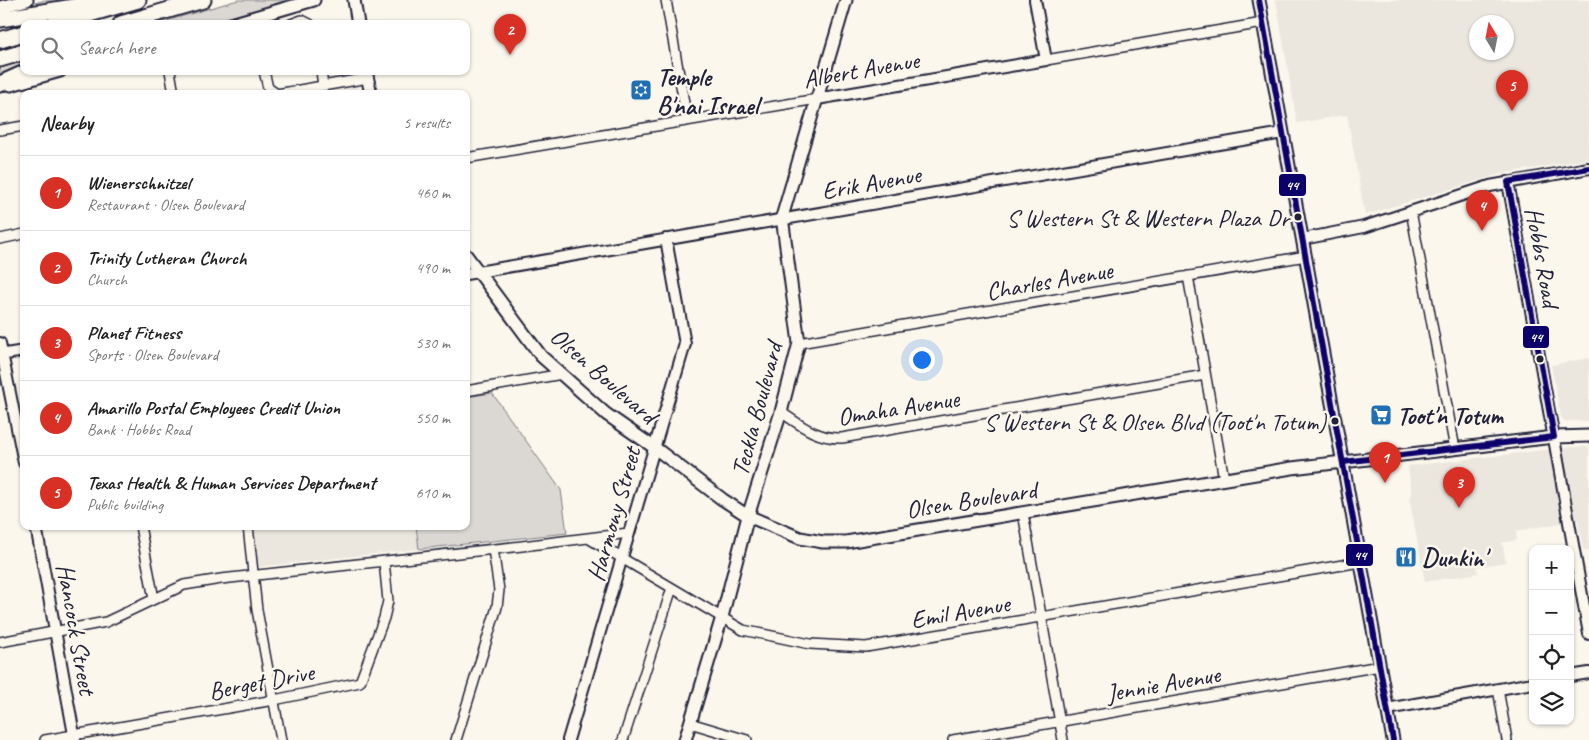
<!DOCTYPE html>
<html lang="en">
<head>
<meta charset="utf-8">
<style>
	body { margin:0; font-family:Caveat,sans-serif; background:#f6f6f6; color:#222 }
	.controls { position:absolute; right:15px; bottom:15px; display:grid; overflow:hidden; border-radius:10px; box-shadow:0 1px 4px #0004 }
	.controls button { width:45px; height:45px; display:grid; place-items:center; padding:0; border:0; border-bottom:1px solid #e0e0e0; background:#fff; color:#222; font:25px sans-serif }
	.compass { position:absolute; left:1469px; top:15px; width:45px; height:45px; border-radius:50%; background:#fff; box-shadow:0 1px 4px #0004; rotate:350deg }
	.you { position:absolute; left:921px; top:359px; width:18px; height:18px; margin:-12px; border:4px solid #fff; border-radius:50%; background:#1a73e8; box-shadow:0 0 0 8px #1a73e833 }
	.badge { display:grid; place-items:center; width:32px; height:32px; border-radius:50%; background:#d93025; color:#fff; font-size:16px; font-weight:700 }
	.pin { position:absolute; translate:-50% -41px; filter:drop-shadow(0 1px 2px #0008) }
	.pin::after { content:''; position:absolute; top:26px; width:18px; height:15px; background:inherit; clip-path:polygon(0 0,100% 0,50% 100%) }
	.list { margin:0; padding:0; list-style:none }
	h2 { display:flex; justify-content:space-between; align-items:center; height:65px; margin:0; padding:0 20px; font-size:21px }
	h2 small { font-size:16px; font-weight:400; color:#767676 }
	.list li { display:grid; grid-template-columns:32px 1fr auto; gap:15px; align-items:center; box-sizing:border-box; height:75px; padding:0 20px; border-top:1px solid #e0e0e0 }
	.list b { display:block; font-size:19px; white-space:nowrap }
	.list p { margin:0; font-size:16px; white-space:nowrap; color:#767676 }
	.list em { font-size:16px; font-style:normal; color:#767676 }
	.icon { flex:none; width:28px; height:28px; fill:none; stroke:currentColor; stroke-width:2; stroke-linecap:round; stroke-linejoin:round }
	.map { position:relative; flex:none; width:1589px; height:740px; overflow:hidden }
	.search { position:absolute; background:#fff; box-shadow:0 1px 4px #0004; left:20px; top:20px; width:450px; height:55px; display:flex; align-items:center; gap:12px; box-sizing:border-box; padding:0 18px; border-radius:10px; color:#767676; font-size:19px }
	.panel { position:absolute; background:#fff; box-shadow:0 1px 4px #0004; left:20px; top:90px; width:450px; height:440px; border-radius:10px }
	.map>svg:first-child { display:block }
</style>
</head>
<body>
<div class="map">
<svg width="1589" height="740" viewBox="0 0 1589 740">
	<rect width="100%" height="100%" fill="#fbf7ec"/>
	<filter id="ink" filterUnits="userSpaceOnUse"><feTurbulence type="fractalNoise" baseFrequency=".02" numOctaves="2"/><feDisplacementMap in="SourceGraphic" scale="10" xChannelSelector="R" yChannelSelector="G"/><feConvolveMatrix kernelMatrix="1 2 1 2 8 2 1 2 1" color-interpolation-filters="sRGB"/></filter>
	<g filter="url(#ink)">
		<path fill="#ebe7df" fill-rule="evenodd" d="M1276 0H1589V159L1500 174 1365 215 1347 115 1297 123ZM1506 22V52H1476V22Z
			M1589 358V421H1565L1561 417 1551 365Z
			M1570 447H1589V550H1583L1578 520 1516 531 1517 540 1502 543 1506 562 1477 567 1478 573 1425 582 1409 497 1412 495 1408 466Z
			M252 526H416L419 549 256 567Z"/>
		<path fill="#dbd8d3" stroke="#7e7d87" d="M45 0H99L0 13Z
			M238 0H287L207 24H156Z
			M24 61V70L0 80V68Z
			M492 393 561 490 567 533 419 549 416 526H466V397Z"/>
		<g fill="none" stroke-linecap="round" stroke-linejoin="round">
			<g stroke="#22223b" stroke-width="12">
				<path id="minor" d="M666 0 687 120
					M291 24 302 20 310 24
					M1046 60 1263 23
					M170 71 174 94
					M264 71 268 88 277 94 368 78
					M321 71 323 86
					M0 130 24 126
					M466 158 817 99
					M1411 211 1455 449
					M0 239 24 234
					M1188 276 1224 479
					M799 343 1306 256
					M466 391 562 374
					M781 412C800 425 817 439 842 438L1205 375
					M1023 513 1063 740
					M140 526 154 599
					M248 526 257 610 281 740
					M588 538 743 630 810 644 866 647 1360 562
					M0 642 106 622 184 585 221 579 522 546 629 533
					M1498 689 1507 740
					M690 723 747 740
					M45 740 274 700 360 682 384 618 388 601 384 561
					M456 740 497 607 499 590 493 549
					M623 740 672 588
					M953 740 1380 666"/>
			</g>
			<g stroke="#22223b" stroke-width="14">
				<path id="tertiary" d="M817 99 1046 60 1035 0
					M1508 182 1589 634
					M1303 239 1364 227 1490 186 1589 168
					M466 274 1283 133
					M0 343 24 463
					M0 355 24 351
					M36 526 75 740
					M1570 676 1589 673
					M1387 709 1533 683
					M568 740 685 344 666 239"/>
			</g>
			<g stroke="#22223b" stroke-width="15">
				<path id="secondary" d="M354 0 358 24
					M1259 0 1393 740
					M0 7 27 0
					M231 24 314 0
					M366 71 371 94
					M11 85 60 71
					M466 255 541 356 606 414 655 448 722 499 748 516 800 538 823 542H846L1292 468 1554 437 1589 436
					M685 740 722 617 748 516 781 412 799 343 782 217 846 0"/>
			</g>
			<g stroke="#22223b" stroke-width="19">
				<path id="motorway" d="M0 19 116 0
					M55 24 138 0
					M121 24 203 0
					M0 40 24 33
					M0 59 24 52
					M0 84 29 71"/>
			</g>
			<use href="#minor" stroke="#fbf7ec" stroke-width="9"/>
			<use href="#tertiary" stroke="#fbf7ec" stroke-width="10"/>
			<use href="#secondary" stroke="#fbf7ec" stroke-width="11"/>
			<use href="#motorway" stroke="#fbf7ec" stroke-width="15"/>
			<g stroke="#fbf7ec" stroke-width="10">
				<path id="bus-1" d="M1259 0 1393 740
					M1343 462 1554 437 1508 182 1589 168"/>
			</g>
			<use href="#bus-1" stroke="#0c006b" stroke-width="6"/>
		</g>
	</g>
	<defs>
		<g id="synagogue-square" transform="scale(1.125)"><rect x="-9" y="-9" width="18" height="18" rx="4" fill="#1f6fb2" stroke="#fbf7ec"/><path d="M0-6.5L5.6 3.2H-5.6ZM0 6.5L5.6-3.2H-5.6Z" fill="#fff"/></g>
		<g id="supermarket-square" transform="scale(1.125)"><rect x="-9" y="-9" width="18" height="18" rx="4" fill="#1f6fb2" stroke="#fbf7ec"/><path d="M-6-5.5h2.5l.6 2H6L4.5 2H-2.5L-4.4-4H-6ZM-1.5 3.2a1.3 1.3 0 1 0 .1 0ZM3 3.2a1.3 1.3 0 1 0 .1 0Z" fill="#fff"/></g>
		<g id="restaurant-square" transform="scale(1.125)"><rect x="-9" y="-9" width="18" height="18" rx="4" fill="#1f6fb2" stroke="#fbf7ec"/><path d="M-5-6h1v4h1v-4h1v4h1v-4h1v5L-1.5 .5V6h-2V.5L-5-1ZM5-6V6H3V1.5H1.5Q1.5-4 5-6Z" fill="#fff"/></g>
	</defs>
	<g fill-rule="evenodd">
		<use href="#synagogue-square" x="641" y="90"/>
		<use href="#supermarket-square" x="1381" y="415"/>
		<use href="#restaurant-square" x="1406" y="557"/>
	</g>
	<g fill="#22223b" stroke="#fbf7ec" stroke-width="2">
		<circle cx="1298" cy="217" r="4.5"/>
		<circle cx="1540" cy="359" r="4.5"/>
		<circle cx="1335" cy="421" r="4.5"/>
	</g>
	<g text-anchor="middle" stroke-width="5" stroke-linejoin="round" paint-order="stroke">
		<g font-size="24" fill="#22223b" stroke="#fbf7ec" text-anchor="end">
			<text x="1289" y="226">S Western St &amp; Western Plaza Dr</text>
			<text x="1326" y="430">S Western St &amp; Olsen Blvd (Toot'n Totum)</text>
		</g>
		<g font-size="25" fill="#22223b" stroke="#fbf7ec">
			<text transform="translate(861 69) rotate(-10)" y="9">Albert Avenue</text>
			<text transform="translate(871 182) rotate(-10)" y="9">Erik Avenue</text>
			<text transform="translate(1543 257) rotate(80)" y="9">Hobbs Road</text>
			<text transform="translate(1049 280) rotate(-10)" y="9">Charles Avenue</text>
			<text transform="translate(604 375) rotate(41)" y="9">Olsen Boulevard</text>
			<text transform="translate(898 407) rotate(-9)" y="9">Omaha Avenue</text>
			<text transform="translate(756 409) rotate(-75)" y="9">Teckla Boulevard</text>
			<text transform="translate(971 499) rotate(-9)" y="9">Olsen Boulevard</text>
			<text transform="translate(613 514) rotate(-74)" y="9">Harmony Street</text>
			<text transform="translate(960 611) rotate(-10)" y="9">Emil Avenue</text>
			<text transform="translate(77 629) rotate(80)" y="9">Hancock Street</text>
			<text transform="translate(261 681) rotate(-11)" y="9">Berget Drive</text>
			<text transform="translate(1163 683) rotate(-10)" y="9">Jennie Avenue</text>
		</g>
		<g font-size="25" font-weight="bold" fill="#22223b" stroke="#fbf7ec" text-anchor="start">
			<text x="657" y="85">Temple<tspan x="657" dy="29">B'nai Israel</tspan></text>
			<text x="1397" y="424">Toot'n Totum</text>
			<text x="1422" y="566">Dunkin'</text>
		</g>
	</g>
	<g stroke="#fbf7ec" stroke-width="2">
		<rect x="1278" y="173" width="29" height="24" rx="5" fill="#0c006b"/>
		<rect x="1522" y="325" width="28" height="24" rx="5" fill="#0c006b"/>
		<rect x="1345" y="543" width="29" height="24" rx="5" fill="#0c006b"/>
	</g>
	<g font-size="14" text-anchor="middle" font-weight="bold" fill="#fff">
		<text x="1292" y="190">44</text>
		<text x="1536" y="342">44</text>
		<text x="1360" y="560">44</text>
	</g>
</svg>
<div class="controls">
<button>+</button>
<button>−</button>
<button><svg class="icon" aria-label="locate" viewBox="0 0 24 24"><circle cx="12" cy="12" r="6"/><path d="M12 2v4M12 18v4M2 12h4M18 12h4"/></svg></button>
<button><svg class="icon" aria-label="layers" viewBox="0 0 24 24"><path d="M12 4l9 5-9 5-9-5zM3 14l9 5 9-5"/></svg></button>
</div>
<svg class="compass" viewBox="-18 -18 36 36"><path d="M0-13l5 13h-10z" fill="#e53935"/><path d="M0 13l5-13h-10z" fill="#767676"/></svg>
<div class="you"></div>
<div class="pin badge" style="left:1385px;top:483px">1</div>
<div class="pin badge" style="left:510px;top:55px">2</div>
<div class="pin badge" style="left:1459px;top:508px">3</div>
<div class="pin badge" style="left:1482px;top:231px">4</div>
<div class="pin badge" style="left:1512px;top:111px">5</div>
<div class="search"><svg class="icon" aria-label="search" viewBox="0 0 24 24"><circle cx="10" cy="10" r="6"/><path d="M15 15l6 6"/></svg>Search here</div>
<section class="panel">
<h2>Nearby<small>5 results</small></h2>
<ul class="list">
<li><span class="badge">1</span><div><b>Wienerschnitzel</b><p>Restaurant · Olsen Boulevard</p></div><em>460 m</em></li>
<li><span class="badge">2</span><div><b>Trinity Lutheran Church</b><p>Church</p></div><em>490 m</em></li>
<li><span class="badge">3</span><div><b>Planet Fitness</b><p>Sports · Olsen Boulevard</p></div><em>530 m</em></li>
<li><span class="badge">4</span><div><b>Amarillo Postal Employees Credit Union</b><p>Bank · Hobbs Road</p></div><em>550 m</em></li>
<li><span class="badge">5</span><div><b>Texas Health &amp; Human Services Department</b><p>Public building</p></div><em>610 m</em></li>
</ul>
</section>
</div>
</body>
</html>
